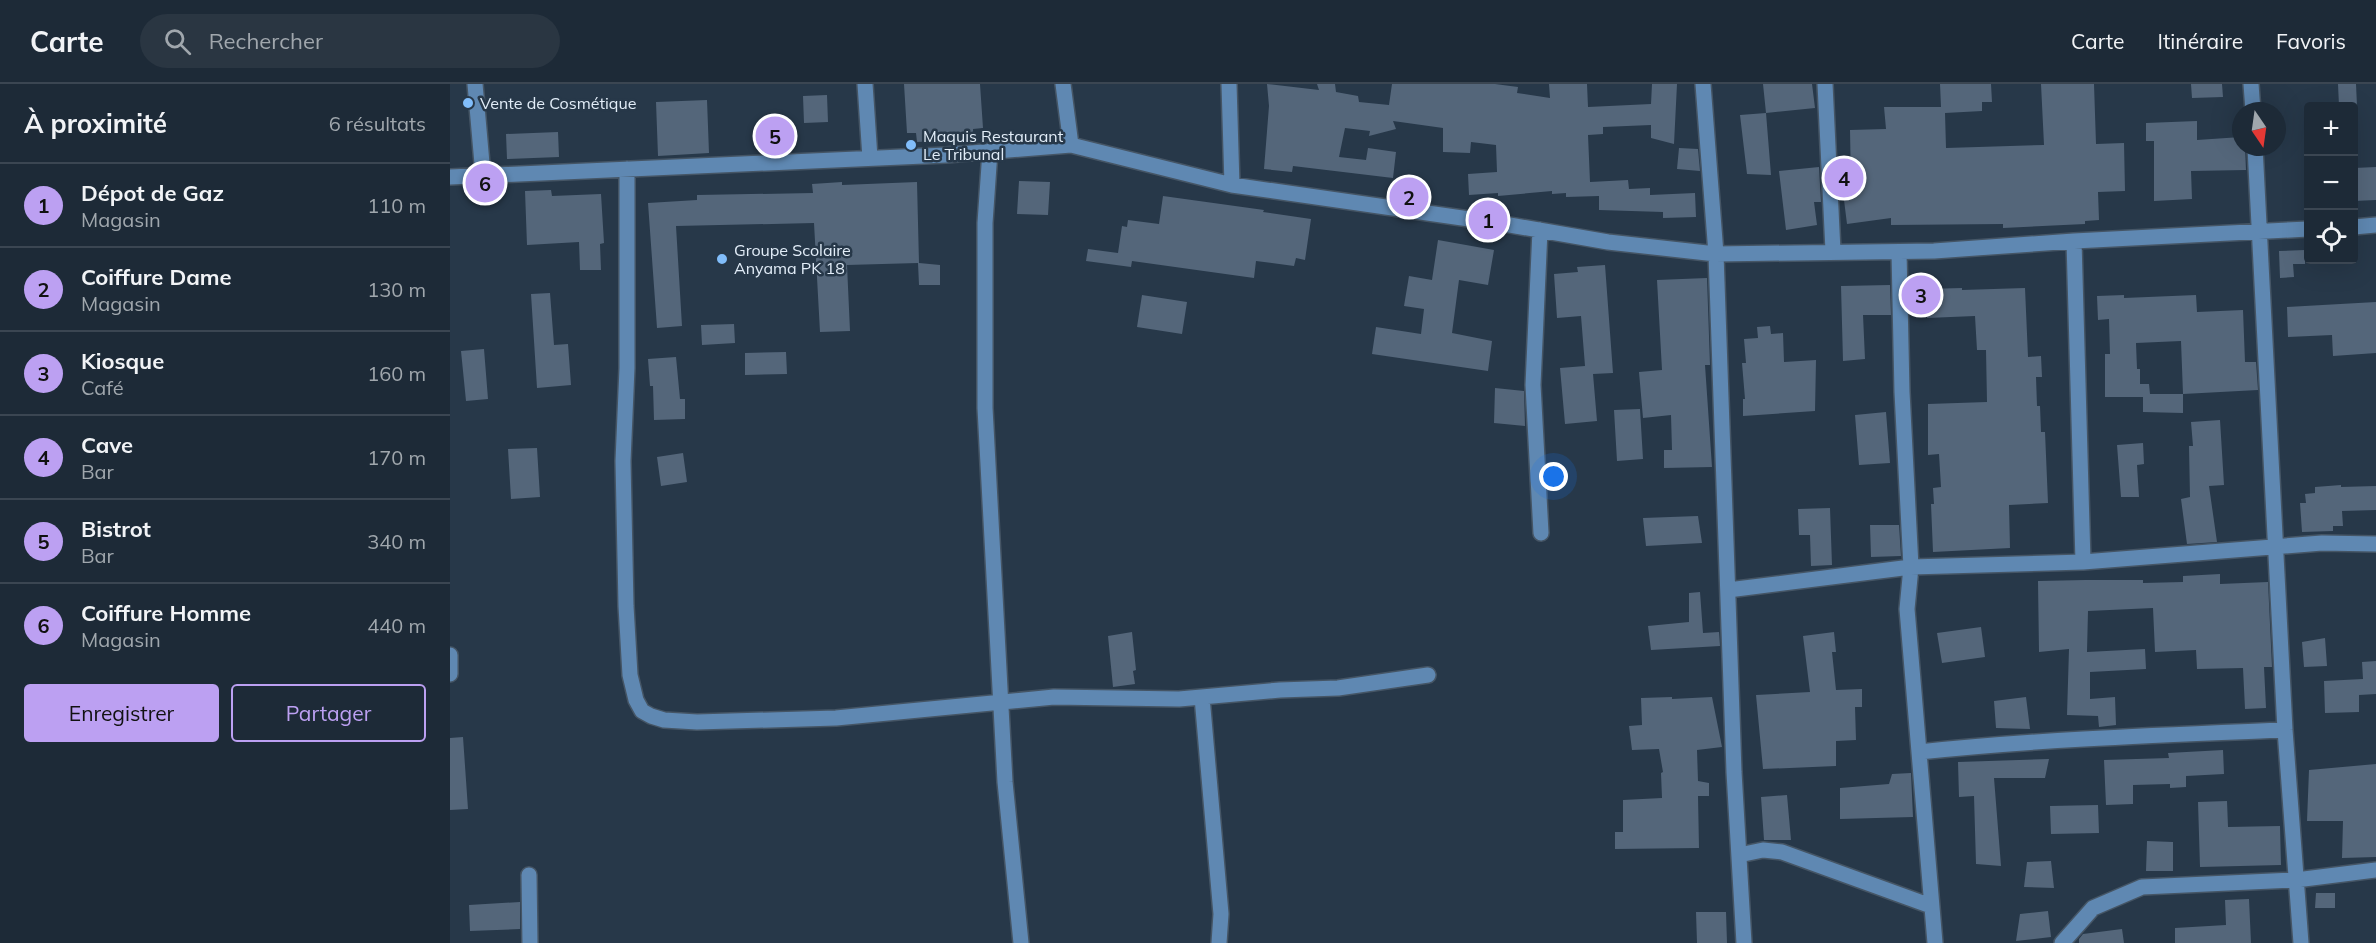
<!DOCTYPE html>
<html lang="fr">
<head>
<meta charset="utf-8">
<style>
	body { margin:0; font-family:Mulish,sans-serif; background:#2a3642; color:#f1f3f6 }
	.controls { position:absolute; right:18px; top:18px; display:grid; overflow:hidden; border-radius:6px; box-shadow:0 6px 24px #0002 }
	.controls button { width:54px; height:54px; display:grid; place-items:center; padding:0; border:0; border-bottom:2px solid #3b4652; background:#1d2a37; color:#f1f3f6; font:30px sans-serif }
	.compass { position:absolute; left:1782px; top:18px; width:54px; height:54px; border-radius:50%; background:#1d2a37; box-shadow:0 6px 24px #0002; rotate:167deg }
	.you { position:absolute; left:1104px; top:393px; width:21px; height:21px; margin:-15px; border:4px solid #fff; border-radius:50%; background:#1a73e8; box-shadow:0 0 0 9px #1a73e833 }
	.badge { display:grid; place-items:center; width:39px; height:39px; border-radius:50%; background:#bca0f2; color:#111; font-size:20px; font-weight:700 }
	.pin { position:absolute; translate:-50% -50%; border:3px solid #fff; box-shadow:0 2px 6px #0006 }
	.list { margin:0; padding:0; list-style:none }
	h2 { display:flex; justify-content:space-between; align-items:center; height:78px; margin:0; padding:0 24px; font-size:26px }
	h2 small { font-size:20px; font-weight:400; color:#a0a7ad }
	.list li { display:grid; grid-template-columns:39px 1fr auto; gap:18px; align-items:center; box-sizing:border-box; height:84px; padding:0 24px; border-top:2px solid #3b4652 }
	.list b { display:block; font-size:22px; white-space:nowrap }
	.list p { margin:0; font-size:20px; white-space:nowrap; color:#a0a7ad }
	.list em { font-size:20px; font-style:normal; color:#a0a7ad }
	.actions { display:flex; gap:12px; padding:18px 24px }
	.actions a { flex:1; padding:14px 0; border:2px solid #bca0f2; border-radius:6px; text-align:center; font-size:21px; color:#bca0f2 }
	.actions .main { background:#bca0f2; color:#111 }
	.icon { flex:none; width:33px; height:33px; fill:none; stroke:currentColor; stroke-width:2; stroke-linecap:round; stroke-linejoin:round }
	.map { position:relative; flex:none; width:1926px; height:859px; overflow:hidden }
	header { display:flex; align-items:center; gap:36px; box-sizing:border-box; height:84px; padding:0 30px; background:#1d2a37; border-bottom:2px solid #3b4652 }
	header strong { font-size:28px }
	nav { display:flex; gap:33px; margin-inline-start:auto; font-size:21px }
	.search { width:420px; height:54px; background:#2a3642; display:flex; align-items:center; gap:15px; box-sizing:border-box; padding:0 21px; border-radius:33px; color:#a0a7ad; font-size:22px }
	main { display:flex }
	aside { flex:1; background:#1d2a37 }
	.map>svg:first-child { display:block }
</style>
</head>
<body>
<header>
<strong>Carte</strong>
<div class="search"><svg class="icon" aria-label="search" viewBox="0 0 24 24"><circle cx="10" cy="10" r="6"/><path d="M15 15l6 6"/></svg>Rechercher</div>
<nav><a>Carte</a><a>Itinéraire</a><a>Favoris</a></nav>
</header>
<main>
<aside>
<h2>À proximité<small>6 résultats</small></h2>
<ul class="list">
<li><span class="badge">1</span><div><b>Dépot de Gaz</b><p>Magasin</p></div><em>110 m</em></li>
<li><span class="badge">2</span><div><b>Coiffure Dame</b><p>Magasin</p></div><em>130 m</em></li>
<li><span class="badge">3</span><div><b>Kiosque</b><p>Café</p></div><em>160 m</em></li>
<li><span class="badge">4</span><div><b>Cave</b><p>Bar</p></div><em>170 m</em></li>
<li><span class="badge">5</span><div><b>Bistrot</b><p>Bar</p></div><em>340 m</em></li>
<li><span class="badge">6</span><div><b>Coiffure Homme</b><p>Magasin</p></div><em>440 m</em></li>
</ul>
<div class="actions"><a class="main">Enregistrer</a><a>Partager</a></div>
</aside>
<div class="map">
<svg width="1926" height="859" viewBox="0 0 1926 859">
	<rect width="100%" height="100%" fill="#273849"/>
	<path fill="#54667a" fill-rule="evenodd" d="M454 0H530L533 44 523 45V55L467 58 466 49H457Z
		M817 0 869 6 867 0H885L886 8 908 12 909 18 939 21 942 0H1045L1068 3 1067 9 1100 14 1099 0H1137L1138 23 1201 20 1202 0H1227L1224 60 1201 54V41L1153 43V50L1138 51 1140 98 1178 96 1179 105 1200 104V111L1245 109 1246 133 1213 134V128L1149 126V112L1116 113V109L1102 110V107L1048 112V109L1019 111 1018 90 1047 88 1046 61 1021 58 1020 69 993 68V44L943 37 946 45 919 52 920 47 895 44 889 73 916 76 918 64 946 68 943 94 843 82 842 88 814 85 819 22Z
		M1313 0H1362L1365 24 1316 29Z
		M1490 0H1541L1542 18H1532V27L1495 29 1496 64 1594 61 1591 0H1644L1646 60 1674 59 1675 107 1648 108 1649 136 1635 137V140L1553 144V140L1441 141V134L1397 140 1394 116H1390V102L1401 100 1400 46 1436 45 1434 23H1491Z
		M1741 0H1772L1773 13 1742 14Z
		M1888 0H1906L1907 22H1889Z
		M377 11 378 38 354 39 353 12Z
		M257 16 259 69 208 72 206 18Z
		M1316 29 1321 91 1297 90 1290 31Z
		M1747 37V56L1791 53V63H1795L1796 86 1741 87 1742 115 1704 117V57H1696V39Z
		M108 48 109 73 57 75 56 50Z
		M1229 64 1248 65 1250 87 1227 85Z
		M1369 83 1371 118H1364L1367 141 1336 146 1329 87Z
		M1926 83V116L1904 117V84Z
		M569 97 600 98 598 131 567 130Z
		M392 98V101L467 98 469 179 490 181V201H469L468 179 397 181 400 247 370 248 364 139 226 142 232 242 207 244 198 119 247 116V111L363 109 362 100Z
		M101 106 102 112 151 110 154 159 150 160 151 186H130L129 158 77 161 75 107Z
		M713 112 814 126 813 128 861 135 855 176 846 174 844 182 806 177 804 194 682 177 681 183 636 177 638 165 668 169 672 142 677 143 678 136 709 140Z
		M988 156 1044 166 1038 201 1009 196 1002 249 1042 257 1038 287 922 270 926 243 971 250 974 225 954 222 959 192 982 196Z
		M1855 166V180H1843L1844 193 1830 194 1829 167Z
		M1155 181 1163 289 1143 290 1147 337 1115 340 1110 284 1135 282 1131 232 1107 234 1104 190 1128 188 1127 183Z
		M1257 194 1260 281H1255L1262 383 1214 384V366H1222L1221 331 1193 334 1189 288 1212 286 1207 196Z
		M1440 201 1441 231H1413L1415 275 1393 277 1391 202Z
		M1512 204V206L1575 204 1578 273 1591 272 1592 293H1586L1587 322H1590L1591 348H1595L1598 419 1559 421 1560 464 1483 468 1481 420H1484L1483 404 1491 403 1489 370 1478 371V320L1537 318 1536 266H1527L1525 232 1477 234 1476 205Z
		M100 209 104 261 118 260 121 301 87 304 81 210Z
		M692 211 737 218 732 250 687 243Z
		M1674 211V214L1746 211 1747 228 1793 226 1795 278H1806L1808 306 1733 310V329L1693 328V313H1655V270H1660L1659 235 1648 236 1647 212ZM1731 257 1733 310H1700L1699 300H1690V285H1687L1686 259Z
		M1926 218V269L1883 272 1882 251 1838 253 1837 223Z
		M284 240 285 259 252 261 251 241Z
		M1320 242 1321 250 1333 249 1334 278 1366 276 1365 327 1293 332V315H1295L1292 279H1296L1294 255 1308 254 1307 243Z
		M34 265 38 315 16 317 11 267Z
		M336 268 337 290 295 291V269Z
		M226 273 230 315H235V335L204 336 203 302H200L198 275Z
		M1045 304 1074 307 1075 342 1044 339Z
		M1190 325 1193 375 1167 377 1164 326Z
		M1436 328 1440 379 1409 381 1405 331Z
		M1770 336 1774 401 1759 402 1767 458 1737 460 1731 415 1740 413 1739 362H1743L1741 338Z
		M1693 359 1694 380 1687 381 1689 413H1671L1667 361Z
		M87 364 90 413 61 415 58 365Z
		M233 369 237 398 211 402 207 373Z
		M1891 401V403L1926 402V426L1892 427 1893 442H1883V447L1852 448 1850 419H1856L1855 410 1865 409V403Z
		M1380 424 1382 481 1361 482 1360 451H1349L1348 425Z
		M1248 432 1252 459 1196 462 1193 434Z
		M1420 441H1449L1451 472 1421 473Z
		M1770 490V500L1818 498 1822 583H1814L1816 624 1795 625 1793 584 1747 585 1746 566 1705 568 1703 524 1638 527 1637 568 1695 565 1696 585 1640 588V615L1665 613 1666 641 1649 643 1648 632 1617 631 1619 565 1589 568 1588 497 1635 496H1693V499L1733 498V492Z
		M1250 508 1253 549 1269 548 1270 562 1201 566 1198 542 1239 538V509Z
		M1531 543 1535 573 1492 579 1487 549Z
		M682 548 686 586 683 587 685 600 663 603 658 552Z
		M1384 548 1386 568H1382L1386 606 1412 605V623H1405L1406 656 1386 657V682L1313 685 1306 611 1360 608 1353 552Z
		M1875 554 1877 582 1854 583 1852 558Z
		M1926 577V610L1909 611V628L1875 629 1874 597 1913 595 1912 578Z
		M1222 613V615L1262 613 1272 663 1247 666 1248 697 1259 699V712H1248L1249 764 1165 765V748H1173V716L1212 714 1211 689 1213 688 1209 665 1182 666 1179 642 1192 641 1191 614Z
		M1576 613 1580 645 1546 644 1544 617Z
		M13 653 18 725 0 726V654Z
		M1773 666 1774 690 1736 692V703L1720 704V700L1683 701V720L1656 721 1654 676 1719 674 1718 669Z
		M1599 675 1595 694H1544L1551 782 1526 780 1524 712 1509 713 1508 678Z
		M1926 680V773L1892 774 1893 737H1857L1859 686Z
		M1461 689 1463 733 1390 735V704L1439 700 1442 690Z
		M1337 711 1341 756H1314L1311 713Z
		M1777 717 1778 743 1830 742 1831 781 1750 783 1748 718Z
		M1648 721 1649 749 1601 750 1600 722Z
		M1697 757 1723 758V787H1696Z
		M1601 777 1604 804 1574 803 1577 778Z
		M1866 809H1885V824H1865Z
		M1799 815 1801 859H1725V844L1776 841 1775 816Z
		M70 818V845L20 847 19 821Z
		M1598 827 1601 853 1566 857 1570 830Z
		M1246 828H1276L1277 859H1247Z
		M1672 845 1674 859H1629V855L1633 850Z"/>
	<g fill="none" stroke-linecap="round" stroke-linejoin="round">
		<g stroke="#455565" stroke-width="18">
			<path id="minor" d="M25 0 33 91
				M415 0 420 74
				M613 0 621 61
				M779 0 782 101
				M1253 0 1266 170 1284 688 1294 859
				M1375 0 1383 167
				M1801 0 1803 27
				M1805 63 1835 646 1851 859
				M540 67 535 139V324L555 698 571 859
				M177 85V284L173 377 176 522 180 591 186 616 192 627 201 632 214 636 247 638 386 634 604 613 729 615 830 606 888 604 978 591
				M0 93 496 71 621 61 782 101 1054 140 1158 158 1266 170 1484 167 1624 157 1858 145
				M1904 143 1926 141
				M1090 146 1083 301 1091 449
				M1624 157 1633 478
				M1449 168 1452 308 1461 483 1457 525 1485 859
				M1278 506 1461 483 1633 478 1872 459 1926 460
				M0 571V590
				M752 613 771 830 769 859
				M1469 668C1591 655 1713 651 1835 646
				M1289 771 1313 766 1332 768 1481 822
				M79 791 80 859
				M1612 859 1643 824 1692 803 1846 796 1926 786"/>
		</g>
		<use href="#minor" stroke="#5f88b2" stroke-width="15"/>
	</g>
	<g fill="#81bdfa" stroke="#273849" stroke-width="2">
		<circle cx="18" cy="19" r="6"/>
		<circle cx="461" cy="61" r="6"/>
		<circle cx="272" cy="175" r="6"/>
	</g>
	<g text-anchor="middle" stroke-width="5" stroke-linejoin="round" paint-order="stroke">
		<g font-size="16" fill="#e2edf8" stroke="#273849" text-anchor="start">
			<text x="30" y="25">Vente de Cosmétique</text>
			<text x="473" y="58">Maquis Restaurant<tspan x="473" dy="18">Le Tribunal</tspan></text>
			<text x="284" y="172">Groupe Scolaire<tspan x="284" dy="18">Anyama PK 18</tspan></text>
		</g>
	</g>
</svg>
<div class="controls">
<button>+</button>
<button>−</button>
<button><svg class="icon" aria-label="locate" viewBox="0 0 24 24"><circle cx="12" cy="12" r="6"/><path d="M12 2v4M12 18v4M2 12h4M18 12h4"/></svg></button>
</div>
<svg class="compass" viewBox="-18 -18 36 36"><path d="M0-13l5 13h-10z" fill="#e53935"/><path d="M0 13l5-13h-10z" fill="#a0a7ad"/></svg>
<div class="you"></div>
<div class="pin badge" style="left:1038px;top:136px">1</div>
<div class="pin badge" style="left:959px;top:113px">2</div>
<div class="pin badge" style="left:1471px;top:211px">3</div>
<div class="pin badge" style="left:1394px;top:94px">4</div>
<div class="pin badge" style="left:325px;top:52px">5</div>
<div class="pin badge" style="left:35px;top:99px">6</div>
</div>
</main>
</body>
</html>
